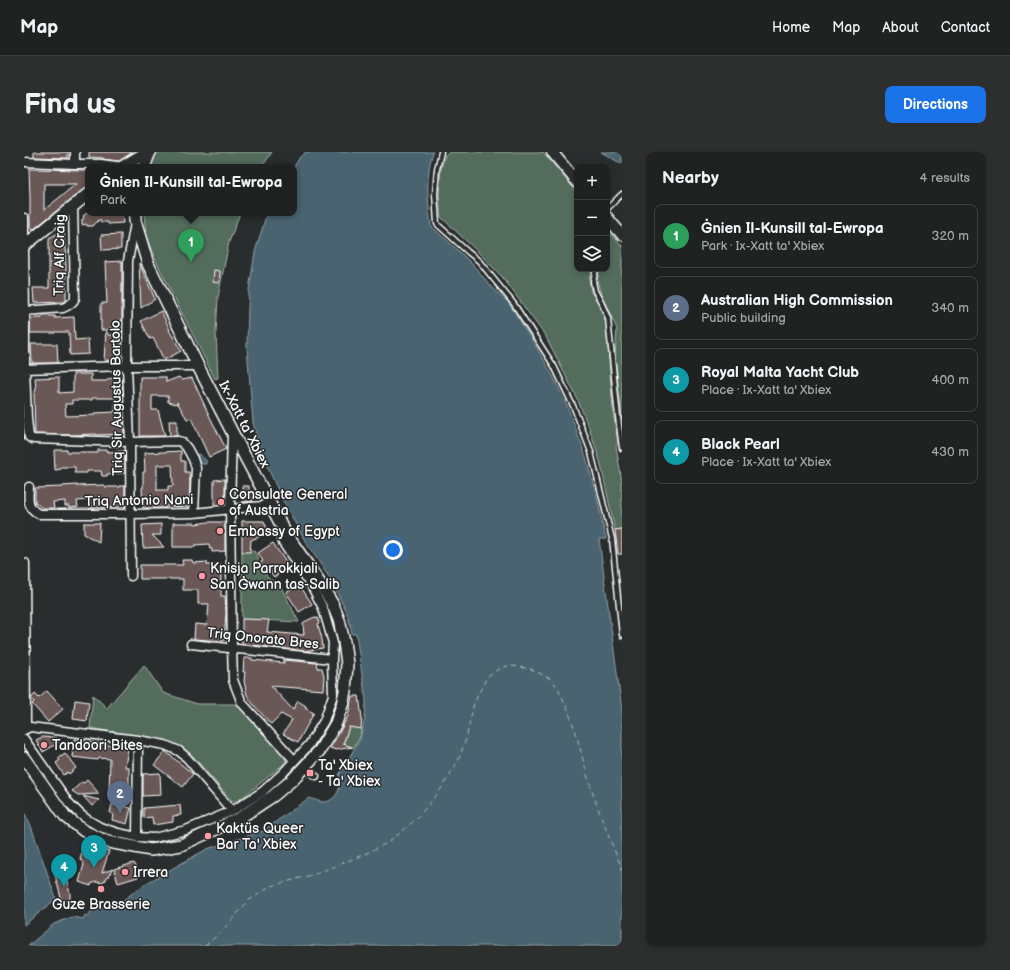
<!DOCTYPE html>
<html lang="en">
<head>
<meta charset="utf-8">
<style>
	body { margin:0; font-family:"Balsamiq Sans",sans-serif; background:#2d2f2f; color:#f1f3f6 }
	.controls { position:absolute; right:12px; top:12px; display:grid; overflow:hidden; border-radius:8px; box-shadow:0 2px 6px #0003 }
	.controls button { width:36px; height:36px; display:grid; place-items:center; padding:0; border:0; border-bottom:1px solid #3d3f40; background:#202222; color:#f1f3f6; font:20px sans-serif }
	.you { position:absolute; left:369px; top:398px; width:14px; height:14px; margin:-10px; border:3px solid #fff; border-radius:50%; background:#1a73e8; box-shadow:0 0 0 6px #1a73e833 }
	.badge { display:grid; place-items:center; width:26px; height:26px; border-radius:50%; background:#1a73e8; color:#fff; font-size:13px; font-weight:700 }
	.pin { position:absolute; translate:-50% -33px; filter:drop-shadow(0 1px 2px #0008) }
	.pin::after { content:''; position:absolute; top:21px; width:14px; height:12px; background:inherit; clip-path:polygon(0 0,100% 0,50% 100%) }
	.popup { position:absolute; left:61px; top:12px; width:212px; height:52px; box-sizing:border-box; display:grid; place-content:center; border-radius:8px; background:#202222; filter:drop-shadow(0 1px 3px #0005); font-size:13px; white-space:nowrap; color:#a2a4a5 }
	.popup b { font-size:15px; color:#f1f3f6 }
	.popup::after { content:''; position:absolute; left:50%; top:100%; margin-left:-8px; border:8px solid transparent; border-top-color:#202222 }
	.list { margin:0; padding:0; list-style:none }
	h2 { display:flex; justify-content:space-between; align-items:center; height:52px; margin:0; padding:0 16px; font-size:17px }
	h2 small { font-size:13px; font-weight:400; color:#a2a4a5 }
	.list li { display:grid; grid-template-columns:26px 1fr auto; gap:12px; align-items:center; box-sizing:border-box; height:64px; margin:0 8px 8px; padding:0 8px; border:1px solid #3d3f40; border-radius:8px }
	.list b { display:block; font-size:15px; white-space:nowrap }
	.list p { margin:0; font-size:13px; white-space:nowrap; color:#a2a4a5 }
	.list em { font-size:13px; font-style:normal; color:#a2a4a5 }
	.icon { flex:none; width:22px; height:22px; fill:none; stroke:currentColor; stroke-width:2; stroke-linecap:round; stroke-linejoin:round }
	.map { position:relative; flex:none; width:598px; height:794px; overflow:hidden; border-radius:8px }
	header { display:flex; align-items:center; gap:24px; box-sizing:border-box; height:56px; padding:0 20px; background:#202222; border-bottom:1px solid #3d3f40 }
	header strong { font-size:19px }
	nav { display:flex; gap:22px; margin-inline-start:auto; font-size:14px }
	.intro { display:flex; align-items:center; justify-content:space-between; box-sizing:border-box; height:96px; padding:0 24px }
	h1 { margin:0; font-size:28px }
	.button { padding:10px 18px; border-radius:8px; background:#1a73e8; color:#fff; font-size:14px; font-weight:700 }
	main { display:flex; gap:24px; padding:0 24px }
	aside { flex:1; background:#202222; border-radius:8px; box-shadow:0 2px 6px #0003 }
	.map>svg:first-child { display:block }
</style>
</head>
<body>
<header>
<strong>Map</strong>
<nav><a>Home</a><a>Map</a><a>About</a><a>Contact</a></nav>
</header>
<div class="intro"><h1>Find us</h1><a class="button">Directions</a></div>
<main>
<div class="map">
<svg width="598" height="794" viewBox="0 0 598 794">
	<rect width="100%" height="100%" fill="#2a2d2e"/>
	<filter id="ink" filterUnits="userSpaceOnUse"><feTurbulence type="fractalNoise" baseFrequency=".025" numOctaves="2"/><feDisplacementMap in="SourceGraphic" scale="8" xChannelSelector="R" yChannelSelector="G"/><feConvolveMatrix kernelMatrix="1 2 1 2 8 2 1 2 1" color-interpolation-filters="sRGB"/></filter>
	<g filter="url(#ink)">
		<path fill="#526c5b" stroke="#a8b6ad" d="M134 0H248L238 15H125L127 8Z
			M426 0H519L553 40V117H568L565 127 567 140 573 148 582 170 589 259 594 291 592 294 598 330V377L591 378 576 309 565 276 553 246 522 185 480 127 454 100 417 65 415 42 417 17 421 3Z
			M120 61H216L205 90 194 145 192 181 194 226 191 227 131 107 122 85Z
			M587 81 598 94V268L591 204 593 177 577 143 573 128 576 117H583V94Z
			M230 399 235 407 233 409 243 424 253 433H256L275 470 218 467V400Z
			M120 513 139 541 173 552H214L262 605 261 611 222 643 213 649H208L169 604 157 596 138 589 127 586 66 576 69 543 83 556Z
			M325 575 337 577 336 585 329 596 322 593H319Z"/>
		<path fill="#4a646f" stroke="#92a2a9" d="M282 0H409C401 24 404 49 407 74L436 100 448 112 467 134 484 150 507 186 529 224 544 256 562 305 573 345 582 387H575L598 558V794H4L30 772 48 765 59 767 61 763 63 764C75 750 77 756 91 754L121 732 183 697 239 679 285 646C290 647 295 650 300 650 313 649 319 633 315 623L336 587 341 567 342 549 332 482H328L326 472 322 459 307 428 281 389 259 349 237 301 229 271 223 195 224 155 225 138 231 100 243 61H270V15L276 5Z
			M577 0H598V12Z
			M174 302 182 308V312H175L171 304Z
			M0 660 7 674 32 747 0 773Z"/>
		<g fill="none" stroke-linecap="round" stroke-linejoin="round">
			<path stroke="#aeb9be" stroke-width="1" stroke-dasharray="5 4" stroke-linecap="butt" d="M181 794 198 779 224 749 247 734 291 722 341 702 365 690 381 677 395 664 417 637 434 609 442 587 450 551 463 525 469 520 482 514H489L507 517 527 527 534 536 544 558 552 581 565 630 577 665 598 717"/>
		</g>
		<path fill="#6a5856" stroke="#fff" fill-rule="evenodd" d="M10 0H44V6L10 5Z
			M65 0H109L95 9 79 7V6L65 5Z
			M5 17 64 18V35L60 37 10 77 6 75V46ZM20 32H52L20 58Z
			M63 61H98L99 71 84 72V70H77L76 67 69 74H63L62 72 58 73V68L60 66 59 64Z
			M40 78 42 113V149L40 150 10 151 9 136H25V86Z
			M97 82V97L78 98 77 83Z
			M98 109V168L83 178H77V151H83L81 110Z
			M115 111 131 147 117 156Z
			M190 118 196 119 195 131 189 130Z
			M137 159 146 178H145L157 199 140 208 129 186 126 187 117 169Z
			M18 164H31V166L50 165 51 188 64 187 65 202 46 203 45 180H31L32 181H6V166H18Z
			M82 178 85 184 98 178V209L80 208Z
			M7 192H33L34 211H8Z
			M49 222H67V229H82L85 227 88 226 91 228 98 227 100 282 72 283V282L47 283 11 282 10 239H12L11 226 35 225V241L49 240ZM68 246H91V260L71 261V263L42 264 41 252H48V248H68Z
			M116 225H142V230L155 225 158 228 168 226 185 263 202 297 185 305 167 266 163 267 153 250V252L144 250V244H128V258H134L141 284H116Z
			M145 269H153V284H146Z
			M30 298H43V300H63V301H74V298H83V300L101 299V321L83 322V324H78L77 319H63V321H51V315H37V317L31 318Z
			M157 299V309H161V320H165L166 331 165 355 141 354 142 356H119L118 336H119V320H121L120 301ZM133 313H148L149 334H144V338H133Z
			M201 327V352L190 353V328Z
			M53 333V334L81 333V335H96V334H101V355L65 356V348L53 349 54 355 45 356V354H41V349L29 350 30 356H18L11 350V336L38 335V334Z
			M218 334H225V339H227V344H228L229 349 219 350Z
			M218 369H240L245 381 227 388 226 400H218Z
			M184 370H201V399L188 400V397H186L185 392 171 393V395H149V371H171V372Z
			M60 371H76L75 390 60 382Z
			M137 372V383H128L140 395 119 396 118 373Z
			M598 377V402H594L591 378Z
			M249 391 265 415 250 425 245 418 242 420 236 411 239 409 234 401Z
			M158 408H168L169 411 183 410V413H197V444H201L202 461 200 489 170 487 171 472 183 473 185 452H174V438H159V427H116V413H159Z
			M275 432 288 452 275 460 262 440Z
			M291 465 294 466 296 471 294 472 298 487 299 496 281 499 218 492V467L245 468 243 480 280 483 279 472 284 468Z
			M220 506H228V508L260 511V508L293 511 294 516H298L300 524 299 538 247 534 269 558 274 549 282 554 281 556 290 561 274 590 259 582 268 568 257 562 247 572 229 552 223 543 220 529 221 520H219Z
			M23 539 39 557 24 570 8 552 10 550 7 546 11 542 15 546Z
			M328 544H335L338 566 337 577 325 575 319 592 328 595 312 598 306 596 314 583 324 564Z
			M51 548 65 550 63 569 49 567Z
			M18 585 32 586 34 591 19 600 12 588Z
			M50 587 76 591V592L90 594V592L97 593 96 595 104 596 101 615H105V638H103V642H92L93 632 85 639 86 607 75 606 74 608 48 605Z
			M141 599 169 622 159 635 130 613Z
			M41 601 52 616 45 622 44 620 40 623 32 611 36 608 34 606Z
			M136 621 137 643 119 644V622Z
			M63 628 72 638 75 642 54 643 48 639 58 630 60 631Z
			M59 644 75 648 68 654Z
			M88 652 107 656 103 672 88 668 89 662 86 661Z
			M156 653 157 663 149 664V670L129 673 128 665 120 666V656Z
			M60 691 85 699 78 721 89 717 81 729 78 731 72 730 67 732V734L55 730 60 712 56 707Z
			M110 711 112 714V719L114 725 94 731 90 717Z
			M35 714 38 716 41 720 46 742V753L42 754 37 746 31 723 32 717Z"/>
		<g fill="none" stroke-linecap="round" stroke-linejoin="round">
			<g stroke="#fff" stroke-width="7">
				<path id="service" d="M417 0 413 17 411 42 413 72 444 100 455 109 490 152 530 214 550 256 567 300 588 387 598 483
					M583 57 598 42
					M572 117 569 129 571 139 577 150 584 166 594 265 598 296"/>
			</g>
			<g stroke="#fff" stroke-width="9">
				<path id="pedestrian" d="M283 613 284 619 292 624"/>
			</g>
			<g stroke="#fff" stroke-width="11">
				<path id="minor" d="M51 0V12
					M0 10 51 12H77L99 15
					M0 66V90
					M0 99 1 159V217L3 266 5 285 9 287 106 290 154 289 158 290 163 296 169 307 172 316 170 361
					M1 159 39 156C44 154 49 151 51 146L49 54
					M0 217 103 214H174
					M208 281 206 357 208 496 209 528 218 551 270 608
					M5 335C4 347 3 356 15 362H107L170 361 247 353
					M107 424 106 290 103 214 104 109 111 71
					M167 492 308 507
					M0 573 2 570 1 411
					M0 578 6 575 114 588 141 593 155 599 163 606 208 659
					M0 587 45 651 57 663 64 668 76 675 94 681 113 685 130 686 162 678 208 659 238 640 259 621 285 593 300 569 309 543 308 507 309 491 299 456 287 433 259 391 258 387 261 380
					M113 685 114 588"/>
			</g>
			<g stroke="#fff" stroke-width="13">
				<path id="tertiary" d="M528 0 553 30
					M583 65 598 83"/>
			</g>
			<g stroke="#fff" stroke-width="14">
				<path id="secondary" d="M98 15 123 0
					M120 15 126 0
					M0 94 64 42
					M0 606 41 664 60 679 84 690 127 698 157 693 214 667 249 644 268 628 296 598 312 571 318 553 321 539 323 512 320 490 315 468 308 451 297 433 261 380 208 280 174 214 124 112 111 69V61"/>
			</g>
			<use href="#service" stroke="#2a2d2e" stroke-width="4"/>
			<use href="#pedestrian" stroke="#2a2d2e" stroke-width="6"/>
			<use href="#minor" stroke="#2a2d2e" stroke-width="8"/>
			<use href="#tertiary" stroke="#2a2d2e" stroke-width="10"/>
			<use href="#secondary" stroke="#2a2d2e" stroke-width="11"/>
		</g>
	</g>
	<g fill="#ff9aa2" stroke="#2a2d2e" stroke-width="1.5">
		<circle cx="197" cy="350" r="4"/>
		<circle cx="196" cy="379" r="4"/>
		<circle cx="178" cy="424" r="4"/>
		<circle cx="20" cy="593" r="4"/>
		<rect x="282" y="617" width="8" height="8" rx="2"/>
		<circle cx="184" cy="684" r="4"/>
		<circle cx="101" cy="720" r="4"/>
		<circle cx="77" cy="737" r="4"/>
	</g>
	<g text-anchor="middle" stroke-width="3" stroke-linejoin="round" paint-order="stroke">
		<g font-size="14" fill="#fff" stroke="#2a2d2e">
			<text transform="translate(35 103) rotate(-89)" y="5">Triq Alf Craig</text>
			<text transform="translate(92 246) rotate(-91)" y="5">Triq Sir Augustus Bartolo</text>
			<text transform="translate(221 272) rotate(63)" y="5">Ix-Xatt ta' Xbiex</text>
			<text transform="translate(115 348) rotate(-1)" y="5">Triq Antonio Nani</text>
			<text transform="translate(239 486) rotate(6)" y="5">Triq Onorato Bres</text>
		</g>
		<g font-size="14" fill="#fff" stroke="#2a2d2e" text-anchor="start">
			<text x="205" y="347">Consulate General<tspan x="205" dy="16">of Austria</tspan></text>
			<text x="204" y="384">Embassy of Egypt</text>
			<text x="186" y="421">Knisja Parrokkjali<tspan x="186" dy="16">San Ġwann tas-Salib</tspan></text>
			<text x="28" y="598">Tandoori Bites</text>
			<text x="294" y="618">Ta' Xbiex<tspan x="294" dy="16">- Ta' Xbiex</tspan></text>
			<text x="192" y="681">Kaktüs Queer<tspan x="192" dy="16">Bar Ta' Xbiex</tspan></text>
			<text x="109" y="725">Irrera</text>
			<text x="77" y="757" text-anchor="middle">Guze Brasserie</text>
		</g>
	</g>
</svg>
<div class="controls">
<button>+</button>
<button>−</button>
<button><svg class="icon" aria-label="layers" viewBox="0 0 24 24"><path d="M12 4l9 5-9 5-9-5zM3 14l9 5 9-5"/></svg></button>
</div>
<div class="you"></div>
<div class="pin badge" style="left:167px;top:110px;background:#2e9e5b">1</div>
<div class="popup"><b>Ġnien Il-Kunsill tal-Ewropa</b>Park</div>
<div class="pin badge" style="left:96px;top:662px;background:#5c6f8a">2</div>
<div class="pin badge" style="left:70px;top:716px;background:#0f9aa8">3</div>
<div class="pin badge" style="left:40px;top:735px;background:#0f9aa8">4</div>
</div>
<aside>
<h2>Nearby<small>4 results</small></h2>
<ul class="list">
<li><span class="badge" style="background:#2e9e5b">1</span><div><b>Ġnien Il-Kunsill tal-Ewropa</b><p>Park · Ix-Xatt ta' Xbiex</p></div><em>320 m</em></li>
<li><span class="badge" style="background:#5c6f8a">2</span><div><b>Australian High Commission</b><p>Public building</p></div><em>340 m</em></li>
<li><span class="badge" style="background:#0f9aa8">3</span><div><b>Royal Malta Yacht Club</b><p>Place · Ix-Xatt ta' Xbiex</p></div><em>400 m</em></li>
<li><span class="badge" style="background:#0f9aa8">4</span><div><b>Black Pearl</b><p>Place · Ix-Xatt ta' Xbiex</p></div><em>430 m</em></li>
</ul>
</aside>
</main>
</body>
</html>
